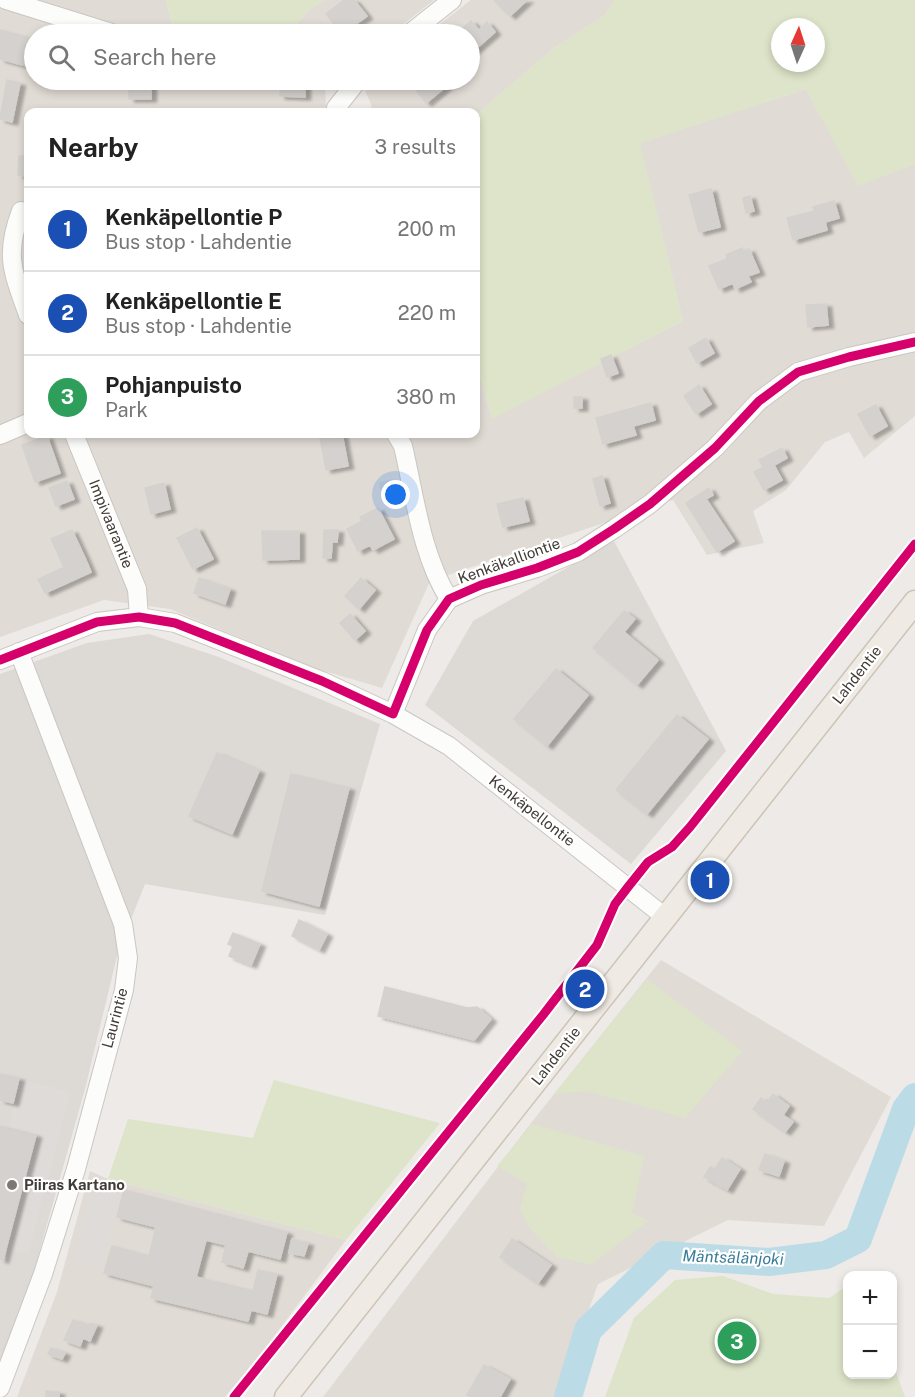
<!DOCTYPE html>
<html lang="en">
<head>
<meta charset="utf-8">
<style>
	body { margin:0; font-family:"Public Sans",sans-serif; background:#f6f6f6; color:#222 }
	.controls { position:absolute; right:18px; bottom:18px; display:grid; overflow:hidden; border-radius:12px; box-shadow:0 3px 9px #0003 }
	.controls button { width:54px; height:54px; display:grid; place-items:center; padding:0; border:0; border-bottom:2px solid #e0e0e0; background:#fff; color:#222; font:30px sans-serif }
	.compass { position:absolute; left:771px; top:18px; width:54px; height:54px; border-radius:50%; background:#fff; box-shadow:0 3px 9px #0003; rotate:3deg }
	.you { position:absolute; left:396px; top:495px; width:21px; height:21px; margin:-15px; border:4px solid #fff; border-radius:50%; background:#1a73e8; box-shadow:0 0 0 9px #1a73e833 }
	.badge { display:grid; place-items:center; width:39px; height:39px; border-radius:50%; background:#7d7873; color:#fff; font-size:20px; font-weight:700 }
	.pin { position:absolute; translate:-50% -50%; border:3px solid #fff; box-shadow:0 2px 6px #0006 }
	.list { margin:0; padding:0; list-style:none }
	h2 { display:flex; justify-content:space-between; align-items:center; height:78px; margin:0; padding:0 24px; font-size:26px }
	h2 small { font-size:20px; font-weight:400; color:#767676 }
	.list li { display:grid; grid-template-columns:39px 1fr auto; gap:18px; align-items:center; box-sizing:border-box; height:84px; padding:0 24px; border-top:2px solid #e0e0e0 }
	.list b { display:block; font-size:22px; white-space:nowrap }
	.list p { margin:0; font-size:20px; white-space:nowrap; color:#767676 }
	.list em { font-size:20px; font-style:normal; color:#767676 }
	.icon { flex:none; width:33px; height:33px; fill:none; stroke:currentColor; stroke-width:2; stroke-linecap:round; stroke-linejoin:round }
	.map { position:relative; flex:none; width:915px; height:1397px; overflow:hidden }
	.search { position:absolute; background:#fff; box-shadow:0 3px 9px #0003; left:24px; top:24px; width:456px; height:66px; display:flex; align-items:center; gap:15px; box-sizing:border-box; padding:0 21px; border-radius:33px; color:#767676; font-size:22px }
	.panel { position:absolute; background:#fff; box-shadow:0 3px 9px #0003; left:24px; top:108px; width:456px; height:330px; border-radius:12px }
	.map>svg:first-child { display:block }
</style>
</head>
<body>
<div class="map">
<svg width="915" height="1397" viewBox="0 0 915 1397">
	<defs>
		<filter id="shadow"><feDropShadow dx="5.5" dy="3" stdDeviation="1.5" flood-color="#0004"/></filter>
	</defs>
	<rect width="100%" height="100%" fill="#edeae7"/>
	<path fill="#e1dbd5" d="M0 0H166L175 34H34V80H217L240 89 249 80H325L326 112H28V434H476V363L492 418 683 321 639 143 806 89 858 185 915 164V416L864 458 849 432 825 442 786 490 753 511 764 543 707 555 673 500 430 581 382 688 314 668 170 609 104 600 0 637Z
		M325 0H434L391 34H288L310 9Z
		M471 0H615L604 16 554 48 476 115V112H364L372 107 363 85 371 80H470V34H427Z
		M661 960 891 1097 824 1226 728 1220 598 1284 557 1397H323L531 1123Z
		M90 1171 108 1179 346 1240 266 1347 225 1397H17L57 1292Z"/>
	<path fill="#ddd9d5" d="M614 541 726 751 631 864 425 705 473 621Z
		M149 634 216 656 380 724 325 915 145 884 118 952 85 1089 30 1285 0 1363V674L87 643Z"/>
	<path fill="#dee4c9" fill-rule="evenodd" d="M166 0H325L310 9 288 34H175Z
		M615 0H915V164L858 186 806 89 640 143 683 321 492 419 476 362V115L554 48 604 16ZM780 27H816V63H780Z
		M647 979 742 1051 685 1118 587 1091 554 1094Z
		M274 1080 440 1123 346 1240 108 1179 128 1119 253 1138Z
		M532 1124 644 1156 632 1213 648 1221 591 1265 557 1257 529 1227 520 1209 527 1184 497 1166Z
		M723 1276 773 1294 829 1298 847 1286 848 1374H892L893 1364 905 1397H605L634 1318 675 1280Z"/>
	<path fill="#dedbd8" d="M21 1079 71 1092 28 1255 11 1250 41 1136 8 1128Z
		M96 1180 122 1187 101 1268 75 1261Z"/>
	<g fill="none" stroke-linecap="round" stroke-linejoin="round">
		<path stroke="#bbdbe7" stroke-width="28" d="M568 1397 588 1330 664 1255 769 1262 826 1255 858 1239 906 1109 915 1097"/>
	</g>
	<path fill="#d5d1ce" stroke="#d5d1cd" stroke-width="1.5" filter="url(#shadow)" d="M344 0H354L367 16 342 34 326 14Z
		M494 0H527L510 16Z
		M471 21 479 30 487 22 495 32 470 54V34H456Z
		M0 30 34 39 32 52 34 53V68L0 59Z
		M7 80 20 83 12 122 0 119Z
		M129 80H151V99H129Z
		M281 80H305V97L280 96Z
		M421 80H451L453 81 426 103 413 86Z
		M19 156H28V176L18 175Z
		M711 189 720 227 699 232 689 195Z
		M750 196 754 211 746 213 743 198Z
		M834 201 839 218 825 222 827 230 793 240 787 218 814 211 813 207Z
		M742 248 743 252 749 249 759 272 748 276 751 282 735 289 733 283 719 289 709 266 727 259 726 255Z
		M826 304 828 325 808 327 806 305Z
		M706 338 714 353 697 363 689 348Z
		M611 355 618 373 607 377 601 359Z
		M699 385 711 404 696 414 684 396Z
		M574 397H582V408H574Z
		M651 403 655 420 633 426 636 435 603 444 596 418Z
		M876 405 887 426 870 436 858 414Z
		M342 434 348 466 326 470 320 438Z
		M47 436 60 473 35 482 22 445Z
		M782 448 787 458 774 465 782 480 764 490 754 472 763 467 759 460Z
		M602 476 610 503 600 506 593 479Z
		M392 480 395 495 383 498 380 483Z
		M67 481 74 499 56 506 49 488Z
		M164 483 170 509 151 514 145 488Z
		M709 488 713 495 706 499 734 541 717 552 686 503Z
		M523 498 529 521 503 527 497 504Z
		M378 508 394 539 373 550 370 545 358 551 347 529 362 521 360 517Z
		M197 528 213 559 193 569 177 538Z
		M72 530 85 558 64 567 51 539Z
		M324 530H338L337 542H332L331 558H323Z
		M262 531H299V559L263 560Z
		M85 558 91 572 45 593 38 579Z
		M199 578 230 589 225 604 194 593Z
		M361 578 375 590 359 609 345 596Z
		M624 611 635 619 624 632 658 660 637 685 593 648Z
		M350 614 365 631 355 640 340 623Z
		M556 669 588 695 547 746 514 719Z
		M677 715 708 739 647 814 616 790Z
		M217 753 259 771 232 834 189 816Z
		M291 774 349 788 319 906 262 891Z
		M299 920 327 934 319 950 292 936Z
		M233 933 260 944 251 965 229 956 233 946 228 944Z
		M385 987 467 1008 477 1007 491 1019 474 1040 378 1016Z
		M0 1074 19 1078 13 1103 0 1100Z
		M773 1094 789 1106 783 1115 793 1122 785 1132 753 1109 761 1098 767 1103Z
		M0 1126 36 1135 3 1260 0 1259Z
		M765 1154 784 1161 779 1176 759 1170Z
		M722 1158 740 1169 727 1190 704 1177 710 1167 715 1169Z
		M124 1190 287 1232 280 1259 248 1251 243 1268 222 1262 226 1245 206 1240 196 1277 253 1291 258 1270 277 1274 267 1314 251 1310 248 1321 151 1298 154 1286 104 1273 112 1246 149 1256 156 1227 117 1217Z
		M292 1239 308 1243 304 1256 289 1253Z
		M512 1239 551 1265 538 1283 500 1257Z
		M73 1320 88 1326 90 1323 97 1325 90 1341 83 1338 80 1346 64 1340Z
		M51 1348 65 1353 62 1359 48 1354Z
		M484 1365 510 1379 500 1397H470L467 1395Z
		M46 1391 59 1392V1397H46Z"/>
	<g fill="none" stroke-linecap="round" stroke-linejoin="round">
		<g stroke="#c9c6c3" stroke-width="20">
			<path id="minor" d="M6 0 115 34
				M409 34 452 0
				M335 112 336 108 358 80
				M21 211C4 256 13 272 28 315
				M74 434 137 589 139 617
				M396 434 403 446C415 497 421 554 449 599
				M0 435 28 423
				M0 660 97 622 139 617 175 623 322 681 393 714 427 630 449 599 481 585 537 568 578 552 614 529 650 504 715 448 759 401 798 372 849 357 915 342
				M393 714 449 746 665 917
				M0 1388 43 1274 76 1169 124 990 128 958 123 924 19 652"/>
		</g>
		<g stroke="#cdc4b7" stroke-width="25">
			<path id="major" d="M286 1397 915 602"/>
		</g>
		<use href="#minor" stroke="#fcfcfb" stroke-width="18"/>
		<use href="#major" stroke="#efeae3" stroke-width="22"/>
		<g stroke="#fff" stroke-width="13">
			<path id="cycleway" d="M0 660 97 622 139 617 175 623 322 681 393 714 427 630 449 599 481 585 537 568 578 552 614 529 650 504 715 448 759 401 798 372 849 357 915 342
				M234 1397 543 1015 597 945 615 904 628 887 648 862 672 847 690 827 915 544"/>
		</g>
		<use href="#cycleway" stroke="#d6006c" stroke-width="9"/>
	</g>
	<circle fill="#7d7873" stroke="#fff" stroke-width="2" cx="12" cy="1185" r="6"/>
	<g text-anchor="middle" stroke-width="4.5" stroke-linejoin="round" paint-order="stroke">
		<g font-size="15" fill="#413b35" stroke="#fff">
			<text transform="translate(111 524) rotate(68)" y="5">Impivaarantie</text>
			<text transform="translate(509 561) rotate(-20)" y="5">Kenkäkalliontie</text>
			<text transform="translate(857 675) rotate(-52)" y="5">Lahdentie</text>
			<text transform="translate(532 811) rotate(38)" y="5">Kenkäpellontie</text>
			<text transform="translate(115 1018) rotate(-75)" y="5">Laurintie</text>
			<text transform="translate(556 1056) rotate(-52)" y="5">Lahdentie</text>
		</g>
		<g font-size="15" font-weight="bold" fill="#413b35" stroke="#fff" text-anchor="start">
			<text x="24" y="1190">Piiras Kartano</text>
		</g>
		<g font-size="16" font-style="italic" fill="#397c9a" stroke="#fff">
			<text transform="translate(733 1257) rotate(2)" y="6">Mäntsälänjoki</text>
		</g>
	</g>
</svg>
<div class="controls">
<button>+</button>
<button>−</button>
</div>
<svg class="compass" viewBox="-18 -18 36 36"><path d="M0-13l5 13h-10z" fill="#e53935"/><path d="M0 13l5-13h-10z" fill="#767676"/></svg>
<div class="you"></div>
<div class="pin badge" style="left:710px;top:880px;background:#1a4fb4">1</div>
<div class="pin badge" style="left:585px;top:989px;background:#1a4fb4">2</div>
<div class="pin badge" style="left:737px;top:1341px;background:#2e9e5b">3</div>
<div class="search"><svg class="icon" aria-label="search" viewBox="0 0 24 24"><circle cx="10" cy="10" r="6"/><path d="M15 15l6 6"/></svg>Search here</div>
<section class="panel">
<h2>Nearby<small>3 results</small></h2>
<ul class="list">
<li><span class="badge" style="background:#1a4fb4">1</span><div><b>Kenkäpellontie P</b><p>Bus stop · Lahdentie</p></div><em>200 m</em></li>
<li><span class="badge" style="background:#1a4fb4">2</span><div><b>Kenkäpellontie E</b><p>Bus stop · Lahdentie</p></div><em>220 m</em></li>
<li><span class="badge" style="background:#2e9e5b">3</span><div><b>Pohjanpuisto</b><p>Park</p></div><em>380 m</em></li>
</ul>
</section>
</div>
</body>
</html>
